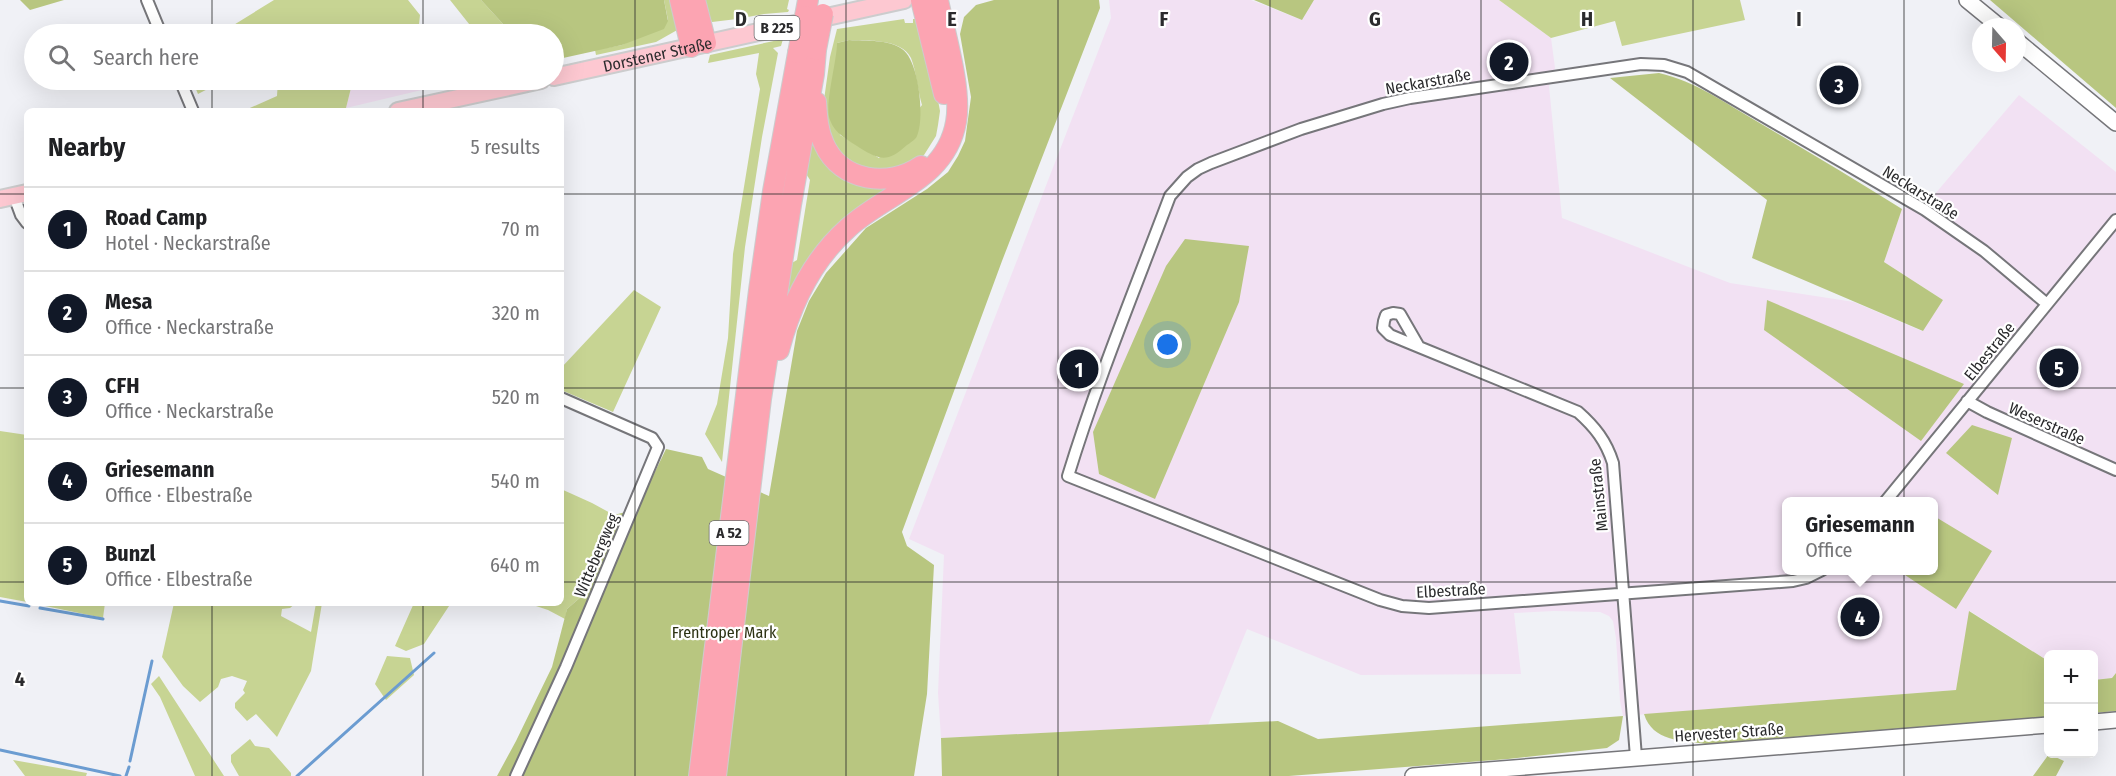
<!DOCTYPE html>
<html lang="en">
<head>
<meta charset="utf-8">
<style>
	body { margin:0; font-family:"Fira Sans Condensed",sans-serif; background:#f6f6f6; color:#202124 }
	.controls { position:absolute; right:18px; bottom:18px; display:grid; overflow:hidden; border-radius:9px; box-shadow:0 6px 24px #0002 }
	.controls button { width:54px; height:54px; display:grid; place-items:center; padding:0; border:0; border-bottom:2px solid #e0e0e0; background:#fff; color:#202124; font:30px sans-serif }
	.compass { position:absolute; left:1972px; top:18px; width:54px; height:54px; border-radius:50%; background:#fff; box-shadow:0 6px 24px #0002; rotate:160deg }
	.you { position:absolute; left:1168px; top:345px; width:21px; height:21px; margin:-15px; border:4px solid #fff; border-radius:50%; background:#1a73e8; box-shadow:0 0 0 9px #1a73e833 }
	.badge { display:grid; place-items:center; width:39px; height:39px; border-radius:50%; background:#111827; color:#fff; font-size:20px; font-weight:700 }
	.pin { position:absolute; translate:-50% -50%; border:3px solid #fff; box-shadow:0 2px 6px #0006 }
	.popup { position:absolute; left:1782px; top:497px; width:156px; height:78px; box-sizing:border-box; display:grid; place-content:center; border-radius:9px; background:#fff; filter:drop-shadow(0 2px 4px #0005); font-size:20px; white-space:nowrap; color:#757577 }
	.popup b { font-size:22px; color:#202124 }
	.popup::after { content:''; position:absolute; left:50%; top:100%; margin-left:-12px; border:12px solid transparent; border-top-color:#fff }
	.list { margin:0; padding:0; list-style:none }
	h2 { display:flex; justify-content:space-between; align-items:center; height:78px; margin:0; padding:0 24px; font-size:26px }
	h2 small { font-size:20px; font-weight:400; color:#757577 }
	.list li { display:grid; grid-template-columns:39px 1fr auto; gap:18px; align-items:center; box-sizing:border-box; height:84px; padding:0 24px; border-top:2px solid #e0e0e0 }
	.list b { display:block; font-size:22px; white-space:nowrap }
	.list p { margin:0; font-size:20px; white-space:nowrap; color:#757577 }
	.list em { font-size:20px; font-style:normal; color:#757577 }
	.icon { flex:none; width:33px; height:33px; fill:none; stroke:currentColor; stroke-width:2; stroke-linecap:round; stroke-linejoin:round }
	.map { position:relative; flex:none; width:2116px; height:776px; overflow:hidden }
	.search { position:absolute; background:#fff; box-shadow:0 6px 24px #0002; left:24px; top:24px; width:540px; height:66px; display:flex; align-items:center; gap:15px; box-sizing:border-box; padding:0 21px; border-radius:33px; color:#757577; font-size:22px }
	.panel { position:absolute; background:#fff; box-shadow:0 6px 24px #0002; left:24px; top:108px; width:540px; height:498px; border-radius:9px }
	.map>svg:first-child { display:block }
</style>
</head>
<body>
<div class="map">
<svg width="2116" height="776" viewBox="0 0 2116 776">
	<rect width="100%" height="100%" fill="#f0f1f6"/>
	<path fill="#f2e1f3" fill-rule="evenodd" d="M1109 0H1251L1302 20 1314 0H1499L1551 38 1555 68 1549 86 1562 218 1730 283 1854 302 1922 331 1943 300 1884 262 1902 209 1929 201 2019 95 2116 172V673L2112 678 2094 680V654H2048V661L1970 611 1956 690 1623 716 1620 701 1616 638 1613 621 1609 616 1600 612 1554 611 1514 613 1521 674 1361 675 1247 629 1208 725 941 738 938 693 944 555 909 539 1111 18ZM1786 502H1934V570H1786Z
		M353 80H423L426 89 346 108Z"/>
	<path fill="#c7d493" fill-rule="evenodd" d="M274 0H408L420 15 418 34H219Z
		M450 0H481L504 25 507 34H477Z
		M664 0H672L679 29 656 42 596 55 595 50 622 45 668 20Z
		M703 0H789L787 9 789 10 788 12 764 14 737 19 712 22Z
		M1499 0H1740L1745 20 1622 46 1615 21 1551 38Z
		M904 19 905 23H913V19H916L937 95 940 111 938 125 936 136 924 155 916 162 893 172 856 167 833 147 823 107 830 57 837 29ZM849 40C867 41 901 38 911 58 916 70 918 92 922 105L879 158 840 135 832 85 837 59V43Z
		M783 39 781 46 773 48 778 53 762 137 745 247 722 462 705 434 717 404 728 338 733 254 760 89 756 74 759 53 708 63 710 55Z
		M192 80H225L198 94Z
		M278 80H353L346 108 331 111H243L277 96Z
		M813 123 830 159 901 180 869 206 783 310 790 264 797 260 810 180 805 172Z
		M634 290 661 307 613 412 561 390V368Z
		M0 431 27 435V602L0 597Z
		M561 489 592 503 614 515 582 596 567 609 565 619 548 610 527 603H561Z
		M31 603H105L103 618Z
		M174 603H296L290 608 282 609 281 616 311 632 316 603H322L311 671 277 737 256 714 247 721 235 708V703L245 693 243 690 247 681 232 676 221 679 218 687 200 702 183 686 162 657Z
		M414 603H451L424 644 406 651 395 646Z
		M387 656 410 658 414 675 386 700 375 684Z
		M159 676 224 776H195L160 697 151 684Z
		M250 739 255 746 269 748 291 773V776H239L231 762V755Z
		M13 760 87 773 86 776H25Z"/>
	<path fill="#b8c680" d="M20 0H64L30 10Z
		M481 0H664L668 21 664 29 622 45 554 60V34H507L504 25Z
		M994 0H1099L1100 8 1002 261 902 532 907 546 934 565 927 694 914 776H497L516 741 552 667 567 609 582 596 614 515 637 509 666 449 702 457 708 469 769 496 797 331 809 301 826 273 866 228 927 189 948 172 958 156 965 141 971 97 960 34 964 17 976 5Z
		M1254 0H1314L1302 20Z
		M1990 0H2116V108Z
		M849 40C865 41 888 39 902 49 919 60 925 118 917 136 916 139 910 143 907 145 888 162 881 161 860 148 848 140 835 134 830 120 824 105 837 62 837 43Z
		M1659 73C1695 81 1727 104 1758 122 1806 150 1854 179 1902 209L1884 262 1943 300 1923 331 1752 258 1767 200 1610 78Z
		M1185 239 1249 246 1239 302 1155 499 1099 474 1093 432 1166 266Z
		M1767 300 1964 384 1921 441 1764 330Z
		M1972 425 2012 438 1998 495 1946 453Z
		M1934 516 1992 551 1956 609 1899 571 1934 570Z
		M1969 611 2048 661V717L1706 744C1681 740 1653 742 1644 714L1956 690Z
		M2116 673V711L2094 713V680L2112 678Z
		M1623 716 1619 740 1607 748 1508 759 1289 776H942L941 738 1278 721 1318 739Z
		M2049 754 2064 761 2056 776H2033Z"/>
	<g fill="none" stroke-linecap="round" stroke-linejoin="round">
		<path stroke="#6b9cd1" stroke-width="3" d="M0 601 29 606
			M40 608 103 619
			M0 750 120 776
			M130 761 152 661
			M126 776 129 767
			M297 776 434 653"/>
		<g stroke="#76767a" stroke-width="14">
			<path id="street" d="M147 0 161 34
				M180 80 193 111
				M14 196 21 215 27 223
				M1419 347 1400 314 1393 313 1386 315 1384 321 1383 328 1390 335 1419 347 1578 412C1595 427 1606 441 1613 463L1636 757
				M1967 401 1987 412 2116 470
				M1885 502 2116 220
				M1822 570 1806 578 1793 581 1429 608 1402 606 1380 600 1068 476C1097 381 1135 289 1170 196L1187 177 1198 169 1211 163 1301 129 1383 104 1410 98 1641 64 1664 65 1687 72 1925 210 1984 251 2047 304
				M516 776 566 667 658 447 652 438 561 398"/>
		</g>
		<g stroke="#76767a" stroke-width="18">
			<path id="secondary" d="M1967 0 2000 27
				M2017 41 2116 123
				M2094 722 2116 720
				M1413 776 2048 725"/>
		</g>
		<g stroke="#cccccd" stroke-width="20">
			<g id="primary">
				<path id="s1" d="M554 77 904 0"/>
				<path d="M398 111 541 80"/>
				<path d="M0 199 27 193"/>
			</g>
		</g>
		<g stroke="#cccccd" stroke-width="22">
			<path id="highway" d="M680 0 691 47
				M695 0 706 43
				M921 0 944 94
				M805 16 808 0
				M816 102C817 117 818 131 824 144 841 182 889 188 921 166
				M779 350C791 304 812 260 848 228 886 193 946 180 956 122 962 89 945 34 938 0
				M699 776 759 290 773 191 798 53
				M716 776 761 399 791 205 814 74 816 50"/>
		</g>
		<use href="#street" stroke="#fff" stroke-width="10"/>
		<use href="#secondary" stroke="#fff" stroke-width="15"/>
		<use href="#primary" stroke="#fdc8d1" stroke-width="16"/>
		<use href="#highway" stroke="#fca4b2" stroke-width="20"/>
		<g stroke="#cccccd" stroke-width="22" stroke-linecap="butt">
			<path id="highway-bridge" d="M816 50 823 14
				M798 53 805 16"/>
		</g>
		<use href="#highway-bridge" stroke="#fca4b2" stroke-width="20"/>
	</g>
	<path fill="none" stroke="#2b2b2d" stroke-width="1.5" stroke-opacity="0.55" d="M212 0V34M423 0V34M635 0V776M846 0V776M1058 0V776M1270 0V776M1481 0V776M1693 0V776M1904 0V776M212 80V111M423 80V111M0 194H27M561 194H2116M0 388H27M561 388H2116M0 582H27M561 582H2116M212 603V776M423 603V776"/>
	<g text-anchor="middle" stroke-width="4.5" stroke-linejoin="round" paint-order="stroke">
		<g fill="#fff" stroke="#6b6b6c" stroke-width="1.5">
			<rect x="754.5" y="16" width="45" height="24" rx="4.5"/>
			<rect x="709.5" y="521" width="39" height="24" rx="4.5"/>
		</g>
		<g font-size="15" font-weight="bold" fill="#2b2b2d">
			<text x="777" y="33">B 225</text>
			<text x="729" y="538">A 52</text>
		</g>
		<g font-size="16" fill="#2b2b2d" stroke="#fff">
			<text dy="6" stroke="none"><textPath href="#s1" startOffset="106">Dorstener Straße</textPath></text>
			<text transform="translate(1428 81) rotate(-10)" y="6">Neckarstraße</text>
			<text transform="translate(1921 192) rotate(32)" y="6">Neckarstraße</text>
			<text transform="translate(1989 351) rotate(-51)" y="6">Elbestraße</text>
			<text transform="translate(2047 423) rotate(24)" y="6">Weserstraße</text>
			<text transform="translate(1598 495) rotate(-96)" y="6">Mainstraße</text>
			<text transform="translate(596 555) rotate(-67)" y="6">Wittebergweg</text>
			<text transform="translate(1451 590) rotate(-3)" y="6">Elbestraße</text>
			<text transform="translate(1729 732) rotate(-4)" y="6">Hervester Straße</text>
		</g>
		<g font-size="16" fill="#2c3213" stroke="#fff">
			<text x="724" y="638">Frentroper Mark</text>
		</g>
	</g>
	<g font-size="20" text-anchor="middle" font-weight="bold" fill="#2b2b2d" stroke="#fff" stroke-width="4.5" stroke-linejoin="round" paint-order="stroke">
		<text x="741" y="26">D</text>
		<text x="952" y="26">E</text>
		<text x="1164" y="26">F</text>
		<text x="1375" y="26">G</text>
		<text x="1587" y="26">H</text>
		<text x="1799" y="26">I</text>
		<text x="20" y="686">4</text>
	</g>
</svg>
<div class="controls">
<button>+</button>
<button>−</button>
</div>
<svg class="compass" viewBox="-18 -18 36 36"><path d="M0-13l5 13h-10z" fill="#e53935"/><path d="M0 13l5-13h-10z" fill="#757577"/></svg>
<div class="you"></div>
<div class="pin badge" style="left:1079px;top:369px">1</div>
<div class="pin badge" style="left:1509px;top:62px">2</div>
<div class="pin badge" style="left:1839px;top:85px">3</div>
<div class="pin badge" style="left:1860px;top:617px">4</div>
<div class="popup"><b>Griesemann</b>Office</div>
<div class="pin badge" style="left:2059px;top:368px">5</div>
<div class="search"><svg class="icon" aria-label="search" viewBox="0 0 24 24"><circle cx="10" cy="10" r="6"/><path d="M15 15l6 6"/></svg>Search here</div>
<section class="panel">
<h2>Nearby<small>5 results</small></h2>
<ul class="list">
<li><span class="badge">1</span><div><b>Road Camp</b><p>Hotel · Neckarstraße</p></div><em>70 m</em></li>
<li><span class="badge">2</span><div><b>Mesa</b><p>Office · Neckarstraße</p></div><em>320 m</em></li>
<li><span class="badge">3</span><div><b>CFH</b><p>Office · Neckarstraße</p></div><em>520 m</em></li>
<li><span class="badge">4</span><div><b>Griesemann</b><p>Office · Elbestraße</p></div><em>540 m</em></li>
<li><span class="badge">5</span><div><b>Bunzl</b><p>Office · Elbestraße</p></div><em>640 m</em></li>
</ul>
</section>
</div>
</body>
</html>
